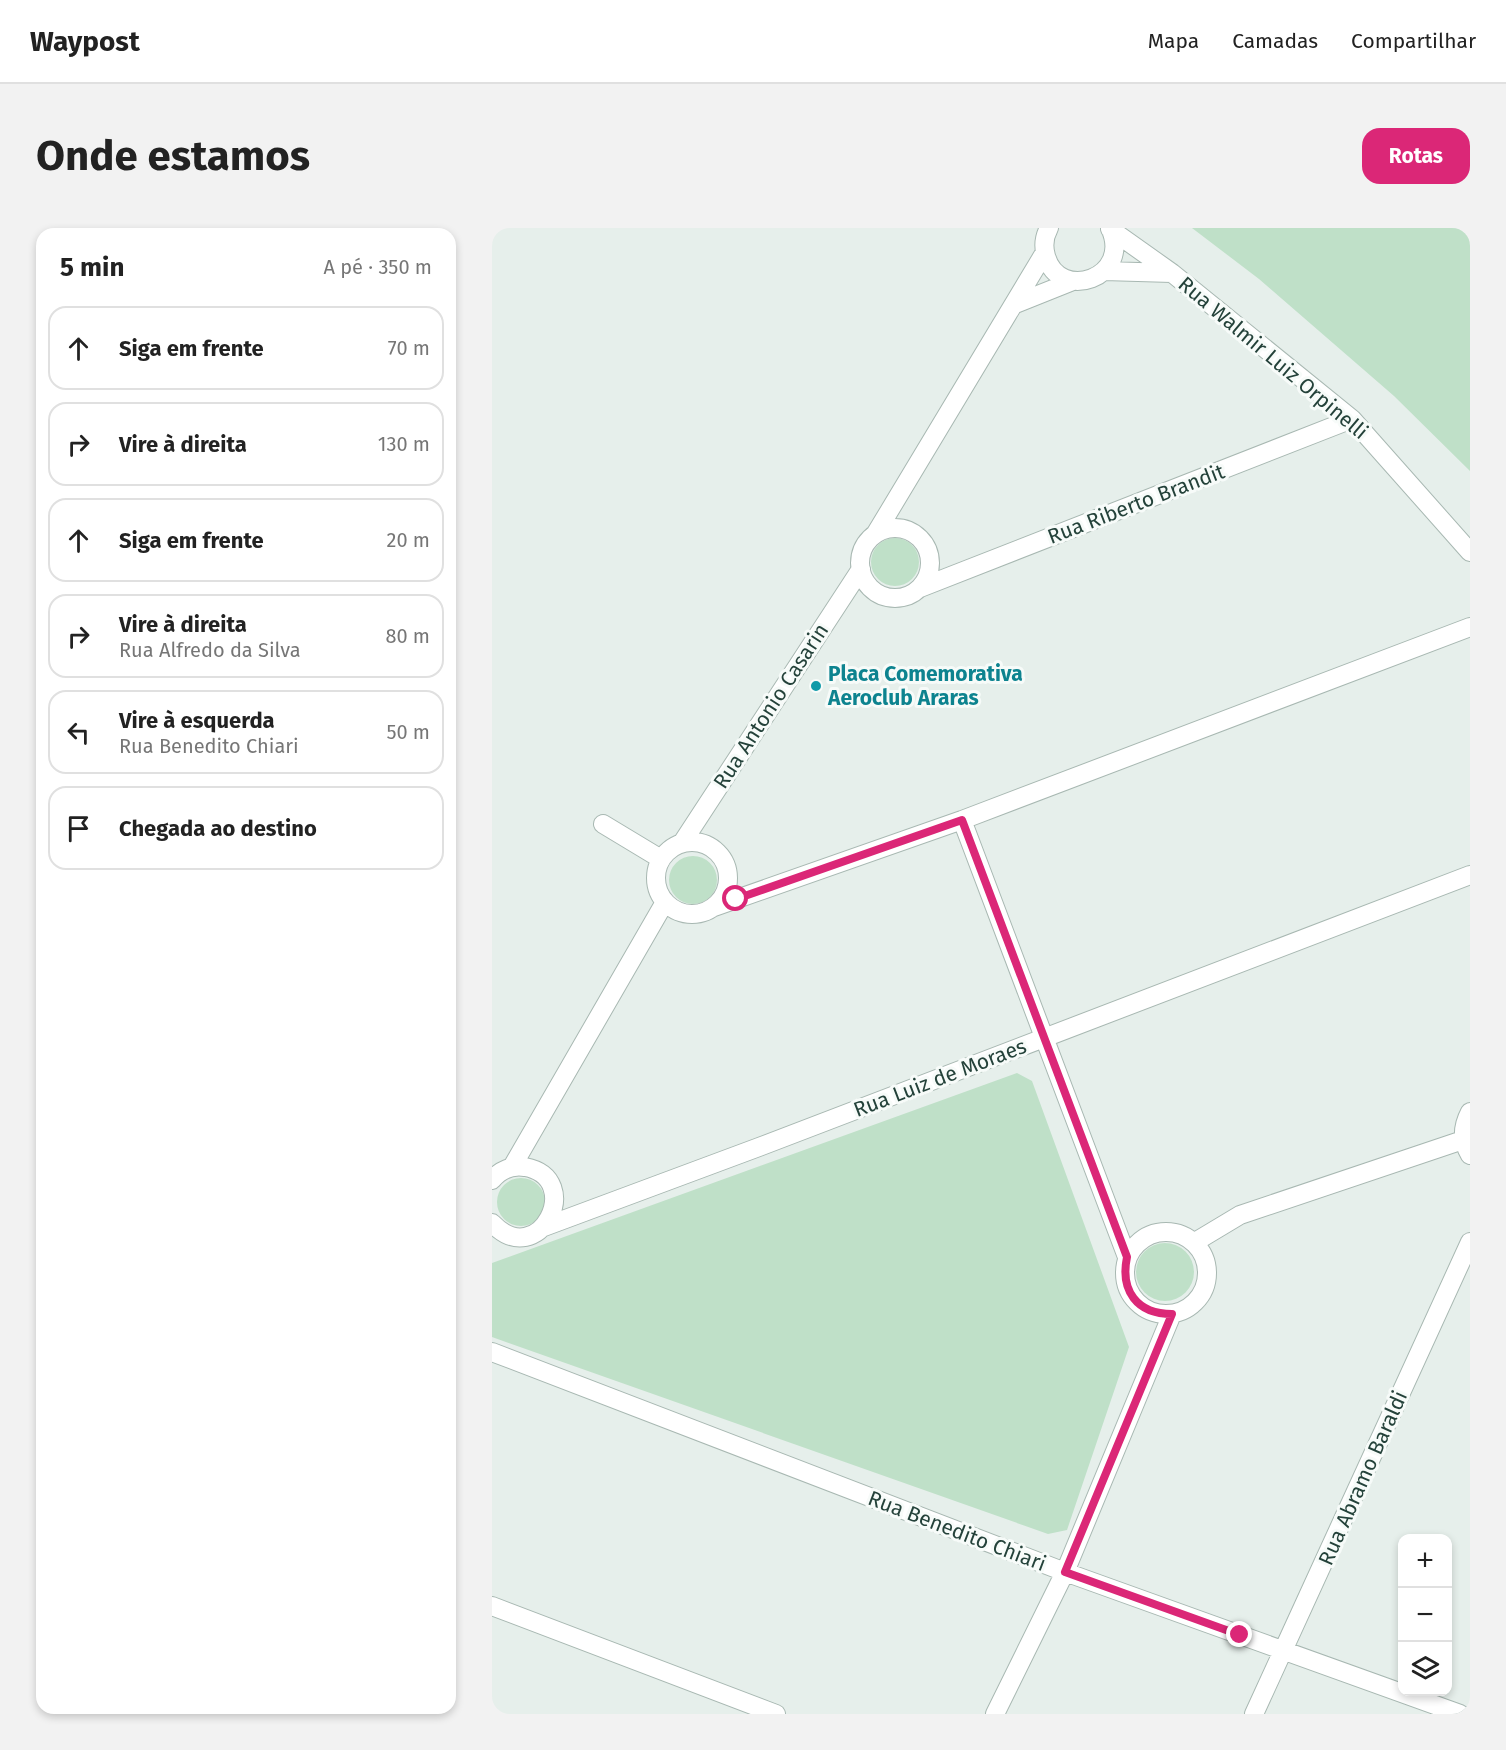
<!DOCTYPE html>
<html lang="pt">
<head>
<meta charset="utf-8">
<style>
	body { margin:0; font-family:"Fira Sans",sans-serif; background:#f2f2f2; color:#222 }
	.controls { position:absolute; right:18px; bottom:18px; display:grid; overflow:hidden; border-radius:12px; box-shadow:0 3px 9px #0003 }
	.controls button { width:54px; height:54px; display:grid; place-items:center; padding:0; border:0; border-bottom:2px solid #e0e0e0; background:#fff; color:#222; font:30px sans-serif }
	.stop { position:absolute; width:18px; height:18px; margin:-14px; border:4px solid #db2777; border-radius:50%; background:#fff }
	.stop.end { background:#db2777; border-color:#fff; box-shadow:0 2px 6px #0008 }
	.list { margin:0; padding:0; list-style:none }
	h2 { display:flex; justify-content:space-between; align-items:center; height:78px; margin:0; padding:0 24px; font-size:26px }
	h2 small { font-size:20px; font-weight:400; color:#767676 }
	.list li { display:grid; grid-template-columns:39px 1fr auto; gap:18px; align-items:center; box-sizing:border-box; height:84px; margin:0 12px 12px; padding:0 12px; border:2px solid #e0e0e0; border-radius:18px }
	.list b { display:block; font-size:22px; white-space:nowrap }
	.list p { margin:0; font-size:20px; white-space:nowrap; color:#767676 }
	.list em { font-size:20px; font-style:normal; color:#767676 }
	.icon { flex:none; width:33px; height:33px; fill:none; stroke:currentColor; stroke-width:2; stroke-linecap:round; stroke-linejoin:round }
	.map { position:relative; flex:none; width:978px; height:1486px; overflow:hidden; border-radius:18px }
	header { display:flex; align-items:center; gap:36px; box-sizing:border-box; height:84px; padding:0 30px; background:#fff; border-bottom:2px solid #e0e0e0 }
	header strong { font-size:28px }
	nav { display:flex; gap:33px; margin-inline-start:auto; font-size:21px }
	.intro { display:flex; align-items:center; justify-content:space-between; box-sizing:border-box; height:144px; padding:0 36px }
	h1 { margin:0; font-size:42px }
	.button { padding:15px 27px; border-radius:18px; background:#db2777; color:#fff; font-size:21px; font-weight:700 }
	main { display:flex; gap:36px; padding:0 36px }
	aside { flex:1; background:#fff; border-radius:18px; box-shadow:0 3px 9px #0003 }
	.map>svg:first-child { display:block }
</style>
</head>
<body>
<header>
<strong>Waypost</strong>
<nav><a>Mapa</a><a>Camadas</a><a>Compartilhar</a></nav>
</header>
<div class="intro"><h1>Onde estamos</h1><a class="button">Rotas</a></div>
<main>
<aside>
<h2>5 min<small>A pé · 350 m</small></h2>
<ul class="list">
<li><svg class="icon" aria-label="ahead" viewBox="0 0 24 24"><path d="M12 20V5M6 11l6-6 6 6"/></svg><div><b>Siga em frente</b></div><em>70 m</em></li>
<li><svg class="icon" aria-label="right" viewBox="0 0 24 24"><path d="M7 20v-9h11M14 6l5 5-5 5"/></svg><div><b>Vire à direita</b></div><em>130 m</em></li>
<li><svg class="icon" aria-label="ahead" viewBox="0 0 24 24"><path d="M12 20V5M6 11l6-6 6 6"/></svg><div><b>Siga em frente</b></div><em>20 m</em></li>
<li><svg class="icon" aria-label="right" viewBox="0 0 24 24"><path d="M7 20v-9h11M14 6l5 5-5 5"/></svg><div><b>Vire à direita</b><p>Rua Alfredo da Silva</p></div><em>80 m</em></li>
<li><svg class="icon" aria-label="left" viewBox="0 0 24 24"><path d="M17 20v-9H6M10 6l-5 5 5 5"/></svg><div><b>Vire à esquerda</b><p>Rua Benedito Chiari</p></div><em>50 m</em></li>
<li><svg class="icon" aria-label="arrive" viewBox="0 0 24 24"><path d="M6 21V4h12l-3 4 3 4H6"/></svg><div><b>Chegada ao destino</b></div></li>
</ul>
</aside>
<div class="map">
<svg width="978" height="1486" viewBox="0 0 978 1486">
	<rect width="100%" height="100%" fill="#e6efeb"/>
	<path fill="#bfe0c8" d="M700 0H978V243L902 168 767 51Z
		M379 334a24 24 0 1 1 48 0a24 24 0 1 1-48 0Z
		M177 652a24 24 0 1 1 48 0a24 24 0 1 1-48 0Z
		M525 845 540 853 637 1119 575 1302 556 1306 0 1109V1035Z
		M5 974a24 24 0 1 1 48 0a24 24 0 1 1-48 0Z
		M644 1044a29 29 0 1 1 58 0a29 29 0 1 1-58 0Z"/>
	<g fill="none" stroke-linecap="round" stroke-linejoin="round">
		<g stroke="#a8b8b2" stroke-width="20">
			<path id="street" d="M557 0C552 9 551 18 554 28 567 75 641 50 618 0
				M618 1 680 45 860 191 978 324
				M612 43 680 45
				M521 77 581 53
				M368 335a35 35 0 1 1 70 0a35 35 0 1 1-70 0Z
				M384 305 553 24
				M428 360 860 191
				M470 592 635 1029
				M111 596 169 631
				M164 650a36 36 0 1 1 72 0a36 36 0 1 1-72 0Z
				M190 615 369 341
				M222 679 470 592 978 399
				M978 884C970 899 969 912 978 927
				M20 939 173 674
				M0 952C8 942 20 937 33 939 94 950 47 1045 0 995
				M52 999 267 919 978 647
				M633 1045a41 41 0 1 1 82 0a41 41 0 1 1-82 0Z
				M703 1014 748 987 971 912
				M0 1124 573 1344 968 1486
				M0 1378 284 1486
				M503 1486 573 1344 680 1086
				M762 1486 978 1014"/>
		</g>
		<use href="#street" stroke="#fff" stroke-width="18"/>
	</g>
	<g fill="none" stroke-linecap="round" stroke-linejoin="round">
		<path stroke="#db2777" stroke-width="8" d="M244 671 470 592 635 1029C628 1063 645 1086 680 1086L573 1344 748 1407"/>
	</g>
	<circle fill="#0f9aa8" stroke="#f7fbf9" stroke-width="2" cx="324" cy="458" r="6"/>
	<g text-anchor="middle" stroke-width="6" stroke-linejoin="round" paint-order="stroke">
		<g font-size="21" fill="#24423a" stroke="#f7fbf9">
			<text transform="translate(781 130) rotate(40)" y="7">Rua Walmir Luiz Orpinelli</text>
			<text transform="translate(644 276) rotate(-21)" y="7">Rua Riberto Brandit</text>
			<text transform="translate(279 478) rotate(-57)" y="7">Rua Antonio Casarin</text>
			<text transform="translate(448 850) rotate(-21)" y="7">Rua Luiz de Moraes</text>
			<text transform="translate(871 1250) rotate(-66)" y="7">Rua Abramo Baraldi</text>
			<text transform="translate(465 1303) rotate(21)" y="7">Rua Benedito Chiari</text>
		</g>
		<g font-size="21" font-weight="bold" fill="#0d838f" stroke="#f7fbf9" text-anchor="start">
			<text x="336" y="453">Placa Comemorativa<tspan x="336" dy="24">Aeroclub Araras</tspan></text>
		</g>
	</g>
</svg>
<div class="controls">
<button>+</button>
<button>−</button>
<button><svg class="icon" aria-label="layers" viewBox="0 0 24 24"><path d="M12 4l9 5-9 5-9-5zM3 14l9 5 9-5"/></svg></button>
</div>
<div class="stop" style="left:244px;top:671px"></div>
<div class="stop end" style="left:748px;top:1407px"></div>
</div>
</main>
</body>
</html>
